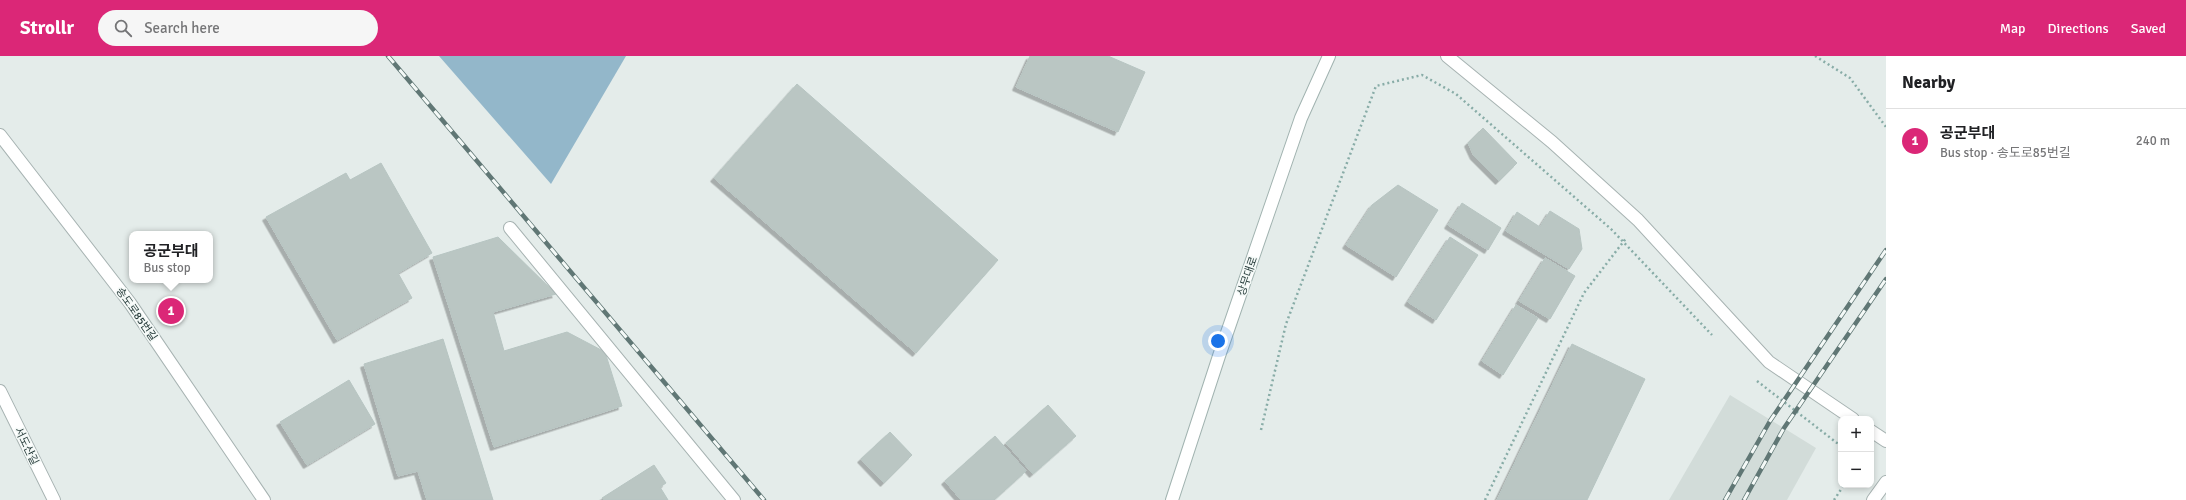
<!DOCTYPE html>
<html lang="en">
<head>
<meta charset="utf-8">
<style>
	body { margin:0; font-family:Signika,"Noto Sans KR",sans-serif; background:#f6f6f6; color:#202124 }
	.controls { position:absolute; right:12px; bottom:12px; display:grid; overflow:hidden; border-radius:8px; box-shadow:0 2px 6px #0003 }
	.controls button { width:36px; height:36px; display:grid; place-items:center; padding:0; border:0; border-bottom:1px solid #e0e0e0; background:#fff; color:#202124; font:20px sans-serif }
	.you { position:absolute; left:1218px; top:285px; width:14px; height:14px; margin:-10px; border:3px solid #fff; border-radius:50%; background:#1a73e8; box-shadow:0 0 0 6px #1a73e833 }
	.badge { display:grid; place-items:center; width:26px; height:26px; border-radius:50%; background:#db2777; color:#fff; font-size:13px; font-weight:700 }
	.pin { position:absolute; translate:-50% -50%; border:2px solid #fff; box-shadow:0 1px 4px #0006 }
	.popup { position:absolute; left:129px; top:175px; width:84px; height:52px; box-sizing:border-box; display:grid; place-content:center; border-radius:8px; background:#fff; filter:drop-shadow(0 1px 3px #0005); font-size:13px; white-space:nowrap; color:#757577 }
	.popup b { font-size:15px; color:#202124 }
	.popup::after { content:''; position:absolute; left:50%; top:100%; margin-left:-8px; border:8px solid transparent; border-top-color:#fff }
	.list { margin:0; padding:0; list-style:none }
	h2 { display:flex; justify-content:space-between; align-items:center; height:52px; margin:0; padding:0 16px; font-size:17px }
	h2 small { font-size:13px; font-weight:400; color:#757577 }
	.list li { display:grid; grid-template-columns:26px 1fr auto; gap:12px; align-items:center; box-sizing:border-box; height:64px; padding:0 16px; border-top:1px solid #e0e0e0 }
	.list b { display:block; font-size:15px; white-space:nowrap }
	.list p { margin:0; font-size:13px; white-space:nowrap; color:#757577 }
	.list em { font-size:13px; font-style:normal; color:#757577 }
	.icon { flex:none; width:22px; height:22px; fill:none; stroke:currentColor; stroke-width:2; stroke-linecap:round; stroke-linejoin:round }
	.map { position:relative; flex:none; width:1886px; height:444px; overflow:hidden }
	header { display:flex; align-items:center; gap:24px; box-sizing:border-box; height:56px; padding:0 20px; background:#db2777; color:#fff }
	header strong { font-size:19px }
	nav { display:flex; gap:22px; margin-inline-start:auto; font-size:14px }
	.search { width:280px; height:36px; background:#f6f6f6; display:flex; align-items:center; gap:10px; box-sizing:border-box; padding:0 14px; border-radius:22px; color:#757577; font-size:15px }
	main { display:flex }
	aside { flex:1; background:#fff }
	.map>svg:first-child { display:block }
</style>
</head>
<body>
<header>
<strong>Strollr</strong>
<div class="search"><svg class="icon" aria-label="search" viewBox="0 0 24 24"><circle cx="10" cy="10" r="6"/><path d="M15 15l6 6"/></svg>Search here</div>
<nav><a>Map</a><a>Directions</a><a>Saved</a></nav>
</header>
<main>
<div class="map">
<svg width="1886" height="444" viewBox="0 0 1886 444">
	<defs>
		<filter id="shadow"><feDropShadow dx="-3.5" dy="3.5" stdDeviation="0" flood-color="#0004"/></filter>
	</defs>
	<rect width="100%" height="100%" fill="#e4ecea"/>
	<path fill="#d2dcd9" d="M1730 339 1816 392 1787 444H1669Z"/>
	<path fill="#93b7ca" d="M439 0H626L551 128Z"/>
	<path fill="#bac6c3" stroke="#b7c5c2" filter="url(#shadow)" d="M1030 0H1108L1145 16 1118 76 1016 31Z
		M797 28 998 204 916 297 714 122Z
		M1483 72 1517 107 1499 125 1474 100 1468 87Z
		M381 107 432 197 398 217 412 242 337 284 266 161 346 117 350 124Z
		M1398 129 1438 154 1396 221 1346 189 1372 149Z
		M1462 147 1501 172 1488 194 1448 169Z
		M1550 155 1579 173 1582 193 1569 213 1506 175 1517 156 1540 171Z
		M498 181 556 238 493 256 504 295 567 276 605 296 622 350 494 391 433 201Z
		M1450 181 1478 199 1436 264 1408 246Z
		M1545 202 1575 220 1550 263 1519 245Z
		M1516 249 1538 262 1503 319 1482 305Z
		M443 283 493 444H427L418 415 398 420 364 308Z
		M1572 288 1645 323 1587 444H1497Z
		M349 324 375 368 307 409 280 366Z
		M1048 349 1076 380 1033 418 1006 387Z
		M890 376 912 399 884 427 861 403Z
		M995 380 1026 415 994 444H961L945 425Z
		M654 409 666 427 660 431 668 444H604L602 442Z"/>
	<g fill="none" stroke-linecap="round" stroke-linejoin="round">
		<g stroke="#a7b3b2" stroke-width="14">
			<path id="lane" d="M510 172 734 444"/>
		</g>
		<g stroke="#a7b3b2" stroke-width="14">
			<path id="street" d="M1447 0 1552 86 1638 164 1769 306 1853 363
				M0 79 130 247 264 444
				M0 335 54 444
				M1871 375 1886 385
				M1873 444 1886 426"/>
		</g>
		<g stroke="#a1b3b0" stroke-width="14">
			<path id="secondary" d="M1172 444 1219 300 1301 62 1329 0"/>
		</g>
		<path stroke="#88aca7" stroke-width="2.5" stroke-dasharray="2 3" stroke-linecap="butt" d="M1815 0 1850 22 1886 71
			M1757 325 1837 387 1841 393
			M1261 374 1286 268 1376 30 1422 19 1456 38 1611 173 1712 279
			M1485 444 1584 237 1627 181
			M1834 444 1844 429"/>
		<use href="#lane" stroke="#fff" stroke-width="12"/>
		<use href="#street" stroke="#fff" stroke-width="12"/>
		<use href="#secondary" stroke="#fff" stroke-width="12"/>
		<g stroke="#607775" stroke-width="4.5">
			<path id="rail" d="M388 0 764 444
				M1725 444 1770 365 1886 194
				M1744 444 1784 372 1886 223"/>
		</g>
		<use href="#rail" stroke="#f4f9f7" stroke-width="3" stroke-dasharray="9" stroke-linecap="butt"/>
	</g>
	<g text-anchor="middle" stroke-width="3" stroke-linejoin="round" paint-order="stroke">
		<g font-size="11" fill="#263b3a" stroke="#f4f9f7">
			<text transform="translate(1247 220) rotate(-71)" y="4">상무대로</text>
			<text transform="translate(137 258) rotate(55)" y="4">송도로85번길</text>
			<text transform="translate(27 390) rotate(64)" y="4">서도산길</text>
		</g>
	</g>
</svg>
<div class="controls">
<button>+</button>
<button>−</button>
</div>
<div class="you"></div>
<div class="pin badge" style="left:171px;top:255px">1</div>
<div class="popup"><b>공군부대</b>Bus stop</div>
</div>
<aside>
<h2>Nearby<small></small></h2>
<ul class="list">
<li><span class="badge">1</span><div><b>공군부대</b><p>Bus stop · 송도로85번길</p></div><em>240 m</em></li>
</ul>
</aside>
</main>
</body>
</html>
